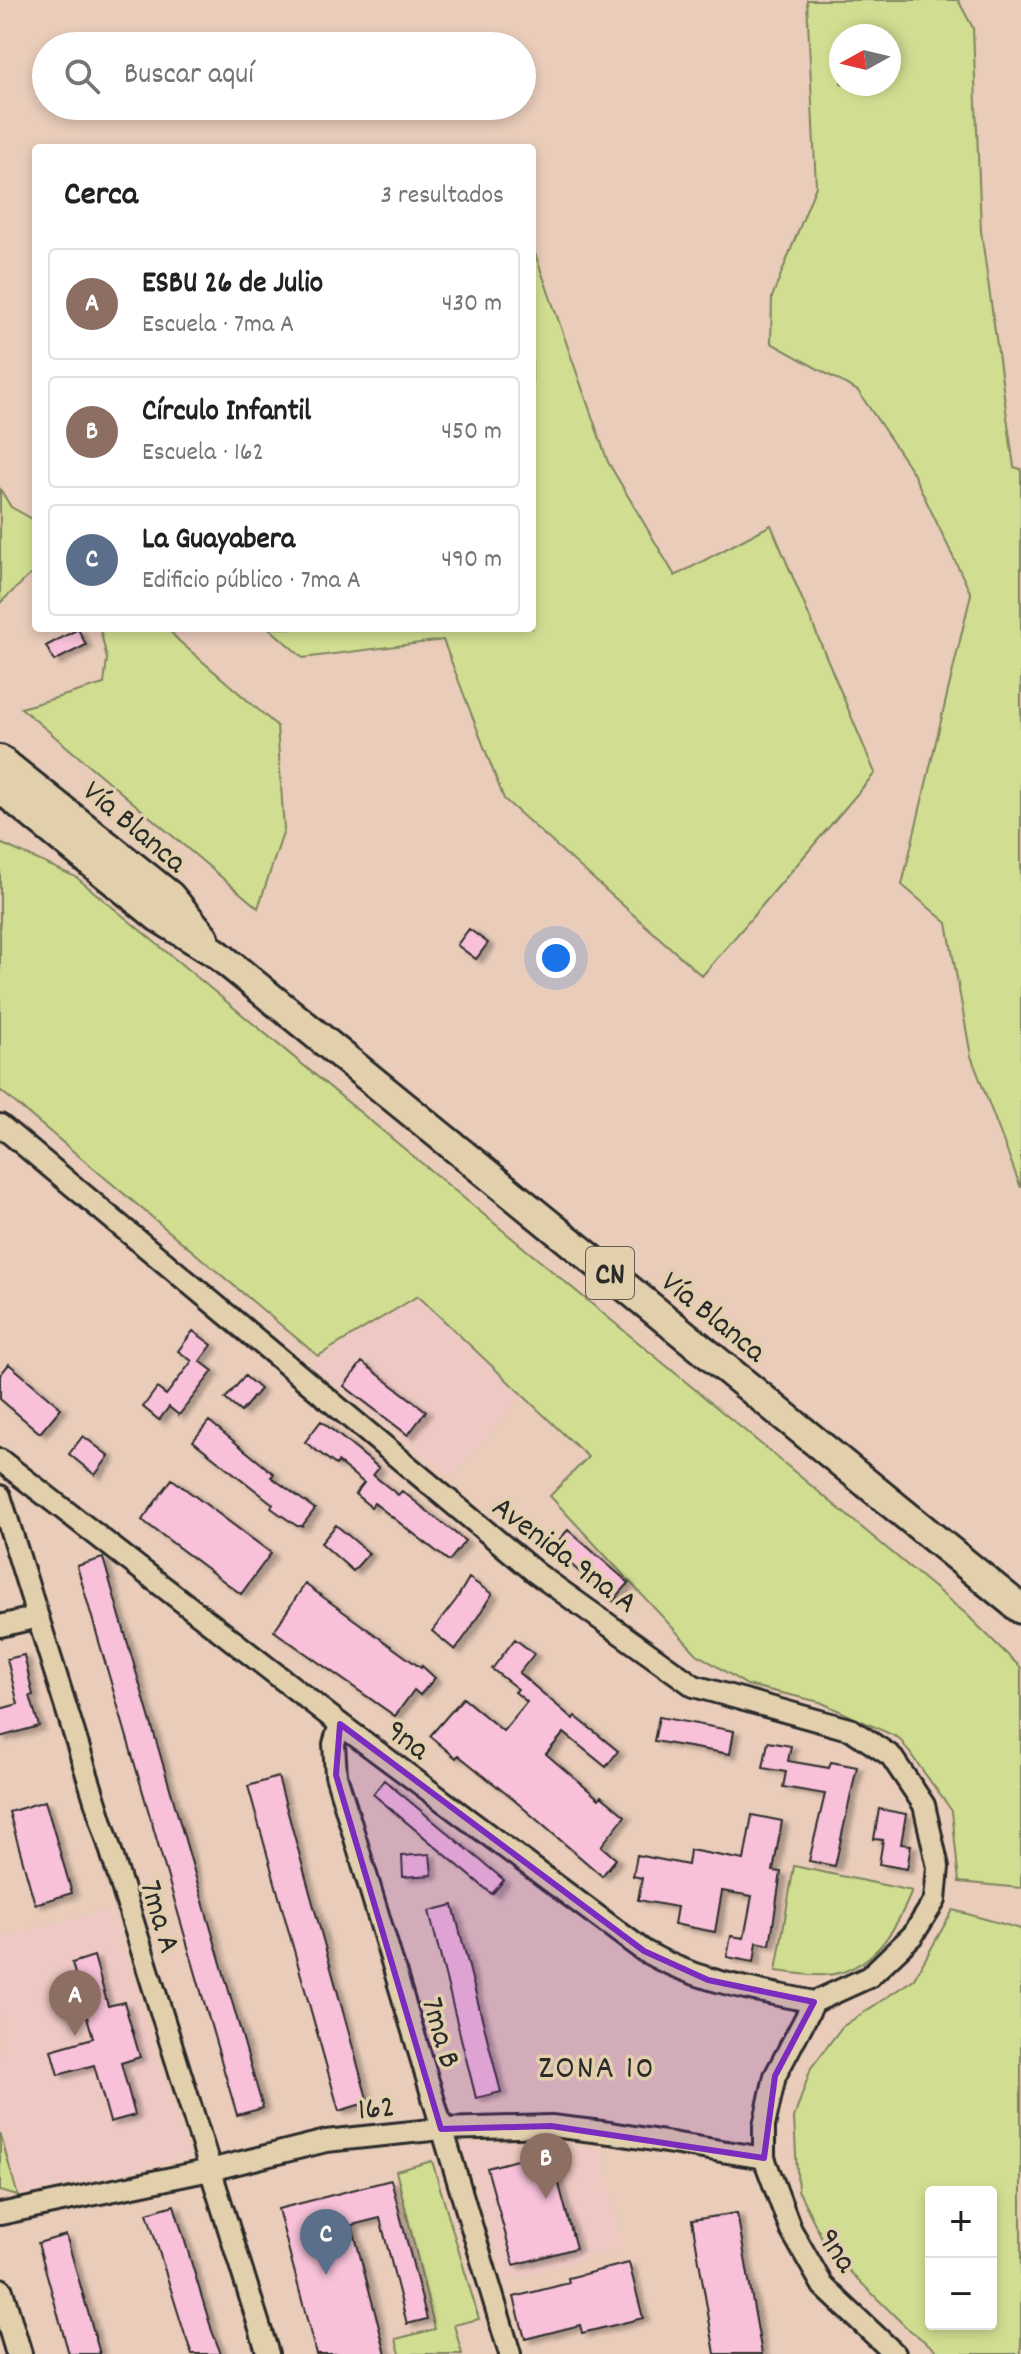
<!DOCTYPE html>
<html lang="es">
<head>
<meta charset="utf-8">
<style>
	body { margin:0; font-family:Dekko,sans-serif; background:#f2f2f2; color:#202124 }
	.controls { position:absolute; right:24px; bottom:24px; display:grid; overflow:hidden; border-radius:8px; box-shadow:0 4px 12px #0003 }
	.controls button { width:72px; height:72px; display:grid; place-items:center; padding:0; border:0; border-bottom:2px solid #e0e0e0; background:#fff; color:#202124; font:40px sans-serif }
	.compass { position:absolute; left:829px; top:24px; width:72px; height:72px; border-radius:50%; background:#fff; box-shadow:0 4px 12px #0003; rotate:262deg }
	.you { position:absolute; left:556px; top:958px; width:28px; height:28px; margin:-20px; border:6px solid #fff; border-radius:50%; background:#1a73e8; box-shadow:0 0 0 12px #1a73e833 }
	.badge { display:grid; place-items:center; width:52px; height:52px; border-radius:50%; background:#1a73e8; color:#fff; font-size:26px; font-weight:700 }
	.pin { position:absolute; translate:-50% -66px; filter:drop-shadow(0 2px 4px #0008) }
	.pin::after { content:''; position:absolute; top:42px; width:28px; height:24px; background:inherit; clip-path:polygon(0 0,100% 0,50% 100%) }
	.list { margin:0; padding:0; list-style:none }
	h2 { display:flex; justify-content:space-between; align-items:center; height:104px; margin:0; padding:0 32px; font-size:34px }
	h2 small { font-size:26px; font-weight:400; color:#757577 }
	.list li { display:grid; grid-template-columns:52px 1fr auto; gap:24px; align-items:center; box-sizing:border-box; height:112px; margin:0 16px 16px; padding:0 16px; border:2px solid #e0e0e0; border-radius:8px }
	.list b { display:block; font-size:30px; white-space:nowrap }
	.list p { margin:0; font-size:26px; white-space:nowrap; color:#757577 }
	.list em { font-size:26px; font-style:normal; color:#757577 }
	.icon { flex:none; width:44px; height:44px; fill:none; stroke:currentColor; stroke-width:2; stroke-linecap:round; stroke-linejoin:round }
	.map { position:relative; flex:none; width:1021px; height:2354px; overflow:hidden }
	.search { position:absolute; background:#fff; box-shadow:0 4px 12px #0003; left:32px; top:32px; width:504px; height:88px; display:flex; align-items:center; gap:20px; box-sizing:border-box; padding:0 28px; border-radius:44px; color:#757577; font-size:30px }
	.panel { position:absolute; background:#fff; box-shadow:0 4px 12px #0003; left:32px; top:144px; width:504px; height:488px; border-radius:8px }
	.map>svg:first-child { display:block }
</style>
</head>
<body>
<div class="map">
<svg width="1021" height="2354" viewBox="0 0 1021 2354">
	<defs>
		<filter id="shadow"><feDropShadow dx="6" dy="3.5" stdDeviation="2" flood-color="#0004"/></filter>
	</defs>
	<rect width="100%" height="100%" fill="#e9ccba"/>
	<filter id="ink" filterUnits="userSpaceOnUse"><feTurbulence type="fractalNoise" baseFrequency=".0125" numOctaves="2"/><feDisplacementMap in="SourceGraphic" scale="16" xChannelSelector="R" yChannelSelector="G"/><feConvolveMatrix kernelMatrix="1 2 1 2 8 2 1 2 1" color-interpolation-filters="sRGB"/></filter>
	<g filter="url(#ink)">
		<path fill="#eec9c3" d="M417 1296 522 1395 452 1478 313 1366 318 1356Z
			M111 1909 189 2158 18 2196 0 2133V1938Z
			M509 2141 602 2150 622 2248 506 2281 462 2144Z"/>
		<path fill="#d1de91" stroke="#7e845e" stroke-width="2" fill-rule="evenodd" d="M807 0H958L973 28 981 231 1014 467 1021 469V1188L971 1056 947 923 902 885 971 594 912 471 858 391 771 343 772 297 816 186ZM841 36H889V84H841Z
			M532 245 608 462 675 576 771 525 875 773 702 976 504 799 443 640 303 658 269 628H532Z
			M0 489 11 507 36 521V576L30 575 0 603Z
			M100 628H167L179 641 277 726 284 830 258 908 21 708 104 684 107 659Z
			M0 843 76 877 965 1613 1021 1668V1888L959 1882 952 1811 899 1738 820 1702 747 1685 697 1654 550 1496 588 1457 418 1296 318 1356 0 1090Z
			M794 1866 912 1891C898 1925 878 1962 839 1973 820 1978 795 1973 776 1971Z
			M953 1910 1021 1929V2354H941L906 2327 828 2250 798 2190 794 2118 811 2068 842 2027 914 1979ZM991 2192V2324H931V2192Z
			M0 2133 18 2196 0 2191Z
			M432 2161 479 2319 454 2325 462 2354H400L396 2339 435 2329 396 2171Z"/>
		<path fill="#f8c1d9" stroke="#2b2b2b" stroke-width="2" filter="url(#shadow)" d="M78 629 86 645 54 661 46 646Z
			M469 929 488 943 476 959 457 945Z
			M193 1331 212 1345 200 1361 213 1371 179 1415 169 1407 159 1420 143 1407 157 1388 166 1395 192 1361 178 1351Z
			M362 1362 426 1411 408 1435 344 1386Z
			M9 1364 61 1408 40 1433 0 1399V1375Z
			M245 1376 260 1389 241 1412 225 1399Z
			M209 1421 274 1474 271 1477 315 1509 302 1526H297L271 1508 273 1504 193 1441Z
			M321 1421 379 1468 373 1475 398 1495 402 1491 465 1541 449 1561 374 1503 371 1507 355 1494 364 1483 338 1462 336 1465 305 1442Z
			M83 1436 109 1456 95 1475 69 1454Z
			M172 1479 271 1553 241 1594 142 1520Z
			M336 1525 369 1553 353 1571 321 1543Z
			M568 1530 629 1583 613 1601 552 1548Z
			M103 1558 263 2108 237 2115 77 1566Z
			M469 1578 492 1594 469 1631 455 1650 432 1631 456 1600Z
			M305 1584 421 1668 422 1666 435 1678 420 1695 414 1690 395 1716 274 1631Z
			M515 1639 534 1654 519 1673 573 1719 575 1716 618 1751 606 1767 564 1733 546 1754 599 1799 601 1796 625 1816 601 1846 616 1859 602 1876 514 1800 458 1755 456 1758 430 1736 463 1698 503 1731 527 1702 515 1692 518 1689 492 1669Z
			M24 1655 33 1695 30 1696 39 1726 0 1737V1709L18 1704 7 1659Z
			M659 1717 734 1731 730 1754 654 1741Z
			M768 1742 791 1746 788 1761 829 1768 831 1762 857 1767 835 1866 809 1861 825 1794 783 1787 786 1772 763 1768Z
			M278 1777 368 2102 339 2111 248 1786Z
			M384 1780 504 1880 492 1894 373 1794Z
			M45 1801 72 1893 35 1904 9 1812Z
			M879 1809 906 1814 901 1844 911 1845 907 1869 879 1864 883 1840 874 1839Z
			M752 1815 782 1821 773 1871 781 1872 770 1945 757 1942 754 1962 727 1957 731 1936 744 1938 752 1896 722 1891 715 1932 674 1924 677 1907 638 1900 642 1878 633 1876 637 1855 688 1865 690 1850 744 1860Z
			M430 1854 432 1875 403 1877 402 1856Z
			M453 1905 501 2092 476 2098 429 1911Z
			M94 1956 108 2006 124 2002 140 2057 121 2063 135 2115 110 2122 94 2065 58 2075 51 2050 93 2038 72 1963Z
			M550 2151 576 2248 514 2265 487 2168Z
			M391 2180 427 2319 407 2324 380 2218 352 2225 386 2354H316L278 2209Z
			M174 2205 212 2331 221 2354H192L185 2335 147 2213Z
			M737 2213 762 2354H715L692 2220Z
			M66 2235 100 2354H69L38 2243Z
			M629 2263 643 2318 582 2333 580 2325 525 2339 514 2297 569 2283 568 2278Z"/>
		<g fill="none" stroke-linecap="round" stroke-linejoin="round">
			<g stroke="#2b2b2b" stroke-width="26">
				<path id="minor" d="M0 1125 536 1573 694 1686 852 1730 891 1756 924 1805 938 1867 935 1900 913 1935 869 1977 814 2002
					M0 1460 340 1724 644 1951C700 1983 752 1989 814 2002
					M0 1496 268 2354
					M0 1626 38 1617
					M340 1724 334 1744 336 1775 510 2354
					M814 2002 775 2076 764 2126V2158L791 2230 823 2286 895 2354
					M0 2214 210 2170 326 2141 441 2129 551 2126 610 2133 764 2158"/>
			</g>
			<g stroke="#2b2b2b" stroke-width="30">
				<path id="major" d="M0 2291 19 2354"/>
			</g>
			<g stroke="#2b2b2b" stroke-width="34">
				<path id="highway" d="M0 760 170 896 204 937
					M0 788 158 917 216 953 1021 1609"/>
			</g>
			<use href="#minor" stroke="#e2d0ad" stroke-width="20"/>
			<use href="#major" stroke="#e2d0ad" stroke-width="24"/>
			<use href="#highway" stroke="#e2d0ad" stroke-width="28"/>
		</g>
	</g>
	<path fill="#7b2cbf" fill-opacity="0.2" stroke="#7b2cbf" stroke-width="6" stroke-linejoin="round" d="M340 1724 644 1951 708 1980 814 2002 775 2076 764 2158 551 2126 441 2129 336 1775Z"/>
	<g text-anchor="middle" stroke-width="7" stroke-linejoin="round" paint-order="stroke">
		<rect fill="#e2d0ad" stroke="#625c52" stroke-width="2" x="586" y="1247" width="48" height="52" rx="6"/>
		<g font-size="30" font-weight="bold" fill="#2b2b2b">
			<text x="610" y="1283">CN</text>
		</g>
		<g font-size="32" fill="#2b2b2b" stroke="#e2d0ad">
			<text transform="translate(136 825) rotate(40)" y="11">Vía Blanca</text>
			<text transform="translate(715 1315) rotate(39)" y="11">Vía Blanca</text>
			<text transform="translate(566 1553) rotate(37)" y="11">Avenida 9na A</text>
			<text transform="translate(409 1738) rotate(37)" y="11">9na</text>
			<text transform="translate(162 1916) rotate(73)" y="11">7ma A</text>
			<text transform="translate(443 2032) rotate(74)" y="11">7ma B</text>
			<text transform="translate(376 2106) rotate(-6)" y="11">162</text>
			<text transform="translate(839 2249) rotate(56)" y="11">9na</text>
		</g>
		<g font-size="34" letter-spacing="2" fill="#2b2b2b" stroke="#e2d0ad">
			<text x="597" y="2077">ZONA 10</text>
		</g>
	</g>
</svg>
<div class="controls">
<button>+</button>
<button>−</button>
</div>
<svg class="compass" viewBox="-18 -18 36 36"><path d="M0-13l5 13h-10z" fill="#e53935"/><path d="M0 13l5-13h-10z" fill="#757577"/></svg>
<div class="you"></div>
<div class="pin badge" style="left:75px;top:2036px;background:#8d6e63">A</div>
<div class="pin badge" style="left:546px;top:2199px;background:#8d6e63">B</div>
<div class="pin badge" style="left:326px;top:2275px;background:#5c6f8a">C</div>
<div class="search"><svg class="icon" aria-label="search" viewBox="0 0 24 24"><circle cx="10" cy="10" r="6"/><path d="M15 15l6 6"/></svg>Buscar aquí</div>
<section class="panel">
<h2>Cerca<small>3 resultados</small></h2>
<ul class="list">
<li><span class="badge" style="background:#8d6e63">A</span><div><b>ESBU 26 de Julio</b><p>Escuela · 7ma A</p></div><em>430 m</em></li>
<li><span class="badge" style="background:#8d6e63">B</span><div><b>Círculo Infantil</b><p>Escuela · 162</p></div><em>450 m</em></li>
<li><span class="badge" style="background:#5c6f8a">C</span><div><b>La Guayabera</b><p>Edificio público · 7ma A</p></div><em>490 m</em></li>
</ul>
</section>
</div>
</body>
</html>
